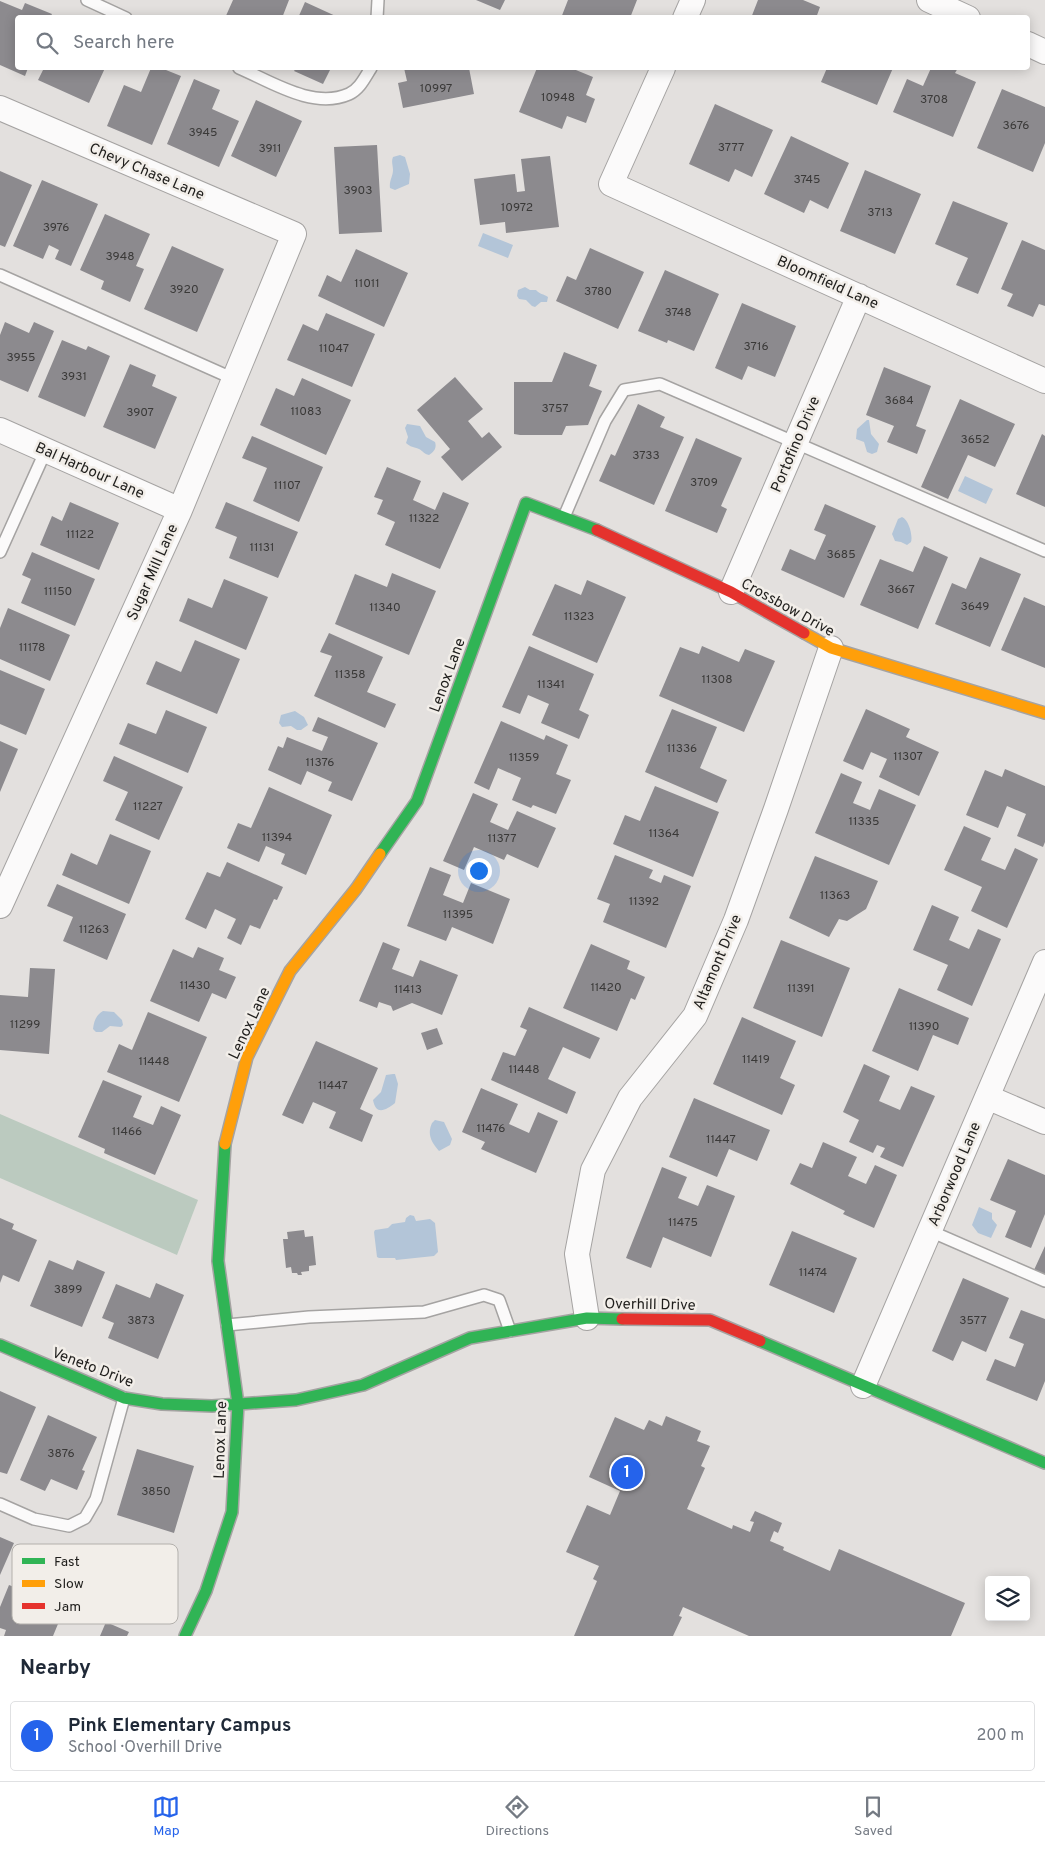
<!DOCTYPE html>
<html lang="en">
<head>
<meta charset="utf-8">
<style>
	body { margin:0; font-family:Overpass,sans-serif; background:#f6f6f7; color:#1f2937 }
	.controls { position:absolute; right:15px; bottom:15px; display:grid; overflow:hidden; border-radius:5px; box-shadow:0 2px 12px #0003 }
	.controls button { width:45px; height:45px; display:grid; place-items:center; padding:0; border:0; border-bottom:1px solid #e0e1e3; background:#fff; color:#1f2937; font:25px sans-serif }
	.you { position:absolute; left:478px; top:870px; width:18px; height:18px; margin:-12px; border:4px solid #fff; border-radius:50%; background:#1a73e8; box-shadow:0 0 0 8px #1a73e833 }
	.badge { display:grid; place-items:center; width:32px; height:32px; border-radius:50%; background:#2563eb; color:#fff; font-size:16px; font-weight:700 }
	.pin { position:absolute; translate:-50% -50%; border:2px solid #fff; box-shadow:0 1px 5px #0006 }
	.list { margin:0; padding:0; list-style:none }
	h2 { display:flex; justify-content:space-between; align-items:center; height:65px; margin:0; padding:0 20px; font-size:21px }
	h2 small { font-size:16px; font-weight:400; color:#747a83 }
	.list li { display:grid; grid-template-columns:32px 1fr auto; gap:15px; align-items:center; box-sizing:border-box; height:70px; margin:0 10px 10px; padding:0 10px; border:1px solid #e0e1e3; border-radius:5px }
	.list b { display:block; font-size:19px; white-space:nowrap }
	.list p { margin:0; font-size:16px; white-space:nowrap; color:#747a83 }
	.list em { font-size:16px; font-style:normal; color:#747a83 }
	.icon { flex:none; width:28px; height:28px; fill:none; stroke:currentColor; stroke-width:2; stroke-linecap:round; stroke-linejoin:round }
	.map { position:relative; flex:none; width:1045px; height:1636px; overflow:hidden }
	.search { position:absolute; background:#fff; box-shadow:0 2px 12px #0003; left:15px; right:15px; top:15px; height:55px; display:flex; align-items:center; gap:12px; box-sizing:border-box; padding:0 18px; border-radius:5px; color:#747a83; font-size:19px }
	.sheet { height:145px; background:#fff }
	nav { display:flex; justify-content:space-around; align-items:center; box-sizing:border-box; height:70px; border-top:1px solid #e0e1e3; background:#fff; font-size:14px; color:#747a83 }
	nav a { display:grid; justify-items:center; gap:2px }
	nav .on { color:#2563eb }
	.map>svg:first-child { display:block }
</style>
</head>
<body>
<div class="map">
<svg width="1045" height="1636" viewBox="0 0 1045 1636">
	<rect width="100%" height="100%" fill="#e3e0de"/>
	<path fill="#bbcabf" d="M0 1114 198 1200 177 1255 0 1178Z"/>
	<path fill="#b3c5d8" d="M400 155 405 157 410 174 409 184 395 190 390 188C389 181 393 176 393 170 393 165 391 162 393 157Z
		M483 233 513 245 508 258 478 246Z
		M525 287 530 290H536C539 294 544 294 548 297L547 302H541L535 307 532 306 526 300 519 299 517 296 518 290Z
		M867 420H869L871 434 879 444 877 452 872 454 867 452 864 442 856 439 857 429Z
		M407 424 420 426 426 437 435 442C437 448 434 452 429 455 424 454 423 451 419 449 414 447 410 447 406 443L408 437 405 428Z
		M965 476 993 489 986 504 958 491Z
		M902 517C909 520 913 536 911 542L907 545 901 542 895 541 892 534 898 519Z
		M295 711 304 717 308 725 301 730H297L291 726 282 727 279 723 281 715Z
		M103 1011 114 1012 122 1020 123 1025 121 1027 110 1026 102 1032H96L93 1029C94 1021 96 1015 103 1011Z
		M393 1074H395L398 1084 395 1103C386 1110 376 1116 373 1100L381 1092 386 1075Z
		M435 1120 444 1122 452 1139 450 1145 439 1151C431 1142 427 1134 432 1123Z
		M979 1207 992 1213V1219L997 1225 991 1238 978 1233 972 1225Z
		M410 1215 414 1216 416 1221 430 1219 435 1223 438 1252 434 1256 396 1260 395 1258H379L377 1257 374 1232 375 1230 388 1228 392 1224 405 1222 406 1218Z"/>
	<path fill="#8c8a8e" d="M233 0H289L282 18H225Z
		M476 0H505L500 10Z
		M568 0H637L630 18H561Z
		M758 0H803L820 7 816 18H751Z
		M0 1 22 10 25 3 52 14 50 18H18V68H28L25 76 0 65Z
		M305 2 340 18H298Z
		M44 68H105L89 103 38 80Z
		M151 68H161L181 76 152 145 107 126 124 85 141 92Z
		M296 68H331L323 84 294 71Z
		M404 68H469L474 94 403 108 398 83 407 81Z
		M537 68H571L593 77 586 95 595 99 586 123 567 116 562 129 519 112Z
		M827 68H893L877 105 821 82Z
		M931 68H958L955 73 976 82 953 137 893 112 907 79 923 86Z
		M194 79 220 90 212 109 239 121 219 167 167 144Z
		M1002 89 1045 107V143L1033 172 977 148Z
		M256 100 302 121 276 177 231 156Z
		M715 104 773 130 752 177 735 169 729 182 689 164Z
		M791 136 849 163 828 209 810 200 804 213 764 194Z
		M377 145 382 232 339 234 334 147Z
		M550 156 559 227 506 233 505 222 480 225 474 179 515 174 517 192 525 191 521 159Z
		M865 170 921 194 895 254 840 231Z
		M0 171 32 185 5 247 0 245Z
		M42 180 98 204 71 266 55 259 59 250 49 245 43 259 13 246Z
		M953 201 1008 223 978 294 956 285 968 258 935 244Z
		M105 214 150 234 136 266 144 269 130 302 101 289 104 281 80 270Z
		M1022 240 1045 250V306L1039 304 1033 317 1007 306 1013 294 1001 289Z
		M172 246 224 269 197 332 144 309Z
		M590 248 644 272 618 329 556 301 567 276 576 280Z
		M356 249 408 273 384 327 318 296 327 275 341 282Z
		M665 270 719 294 694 351 668 340 667 343 638 331Z
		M742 303 796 326 775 377 748 366 742 380 715 368Z
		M326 313 375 334 352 387 287 360 303 324 318 331Z
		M5 322 29 333 34 322 54 331 28 392 0 380V335Z
		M62 340 86 350 88 346 110 356 85 417 38 397Z
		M564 352 597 365 589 386 602 391 588 425 566 426 562 435H520L514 434V382H552Z
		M130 364 156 375 152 386 177 397 155 449 103 427Z
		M884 367 931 386 916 426 926 430 917 454 887 442 894 426 866 415Z
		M455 377 483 409 468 421 482 438 489 432 502 447 462 481 441 457 450 449 417 410Z
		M302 378 351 400 326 455 260 425 276 388 294 396Z
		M960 399 1015 424 995 467 968 455 948 499 921 487Z
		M638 404 665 417 660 427 684 437 654 505 599 481 611 454 615 456Z
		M1042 434 1045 436V507L1016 494Z
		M252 436 323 467 299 522 253 501 267 468 242 458Z
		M696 438 742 458 721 506 727 509 717 533 665 511Z
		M387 467 421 481 413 500 435 510 443 492 469 503 440 569 385 545 395 522 377 514 383 500 374 497Z
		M70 502 119 523 99 570 40 545 52 516 62 521Z
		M226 502 298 532 278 578 229 558 237 537 215 528Z
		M825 504 876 526 844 598 781 570 790 549 815 560 826 535 814 530Z
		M924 546 948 557 918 629 860 605 880 559 913 572Z
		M32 552 95 579 75 626 21 603 31 579 22 575Z
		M980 557 1021 574 990 647 935 624 952 583 966 589Z
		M392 573 436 591 409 655 335 624 355 574 387 587Z
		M224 579 268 597 246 650 179 621 188 598 212 608Z
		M587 580 626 597 597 663 532 635 555 584 581 595Z
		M1024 597 1045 606V668L1001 650Z
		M8 608 70 635 50 681 0 659V628Z
		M329 633 383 657 367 692 396 704 385 728 314 696 332 656 320 652Z
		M195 640 240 659 217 714 146 684 156 661 181 672Z
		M529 646 594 674 579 710 589 715 579 739 541 723 549 704 528 695 520 714 502 707Z
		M702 646 739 662 745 649 775 661 744 732 659 696 680 647 699 654Z
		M0 670 45 689 26 735 0 724Z
		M672 709 717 727 700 768 727 780 717 803 645 772Z
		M866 709 910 729 906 737 939 752 919 796 879 777 887 759 871 752 863 770 843 761Z
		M166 710 207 727 188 773 119 744 128 723 156 734Z
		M318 717 378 743 352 801 328 791 332 782 307 771 301 785 268 770 278 746 283 748 287 737 322 751 328 737 312 731Z
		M501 721 544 740 546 735 568 745 556 774 571 780 556 814 533 805 531 808 512 800 521 778 498 768 489 790 474 783Z
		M0 741 18 749 0 792Z
		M114 756 183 787 159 840 115 820 128 792 103 781Z
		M1005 769 1045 786V842L1043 847 1017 836 1026 814 1007 806 998 828 966 815 985 770 1002 777Z
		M841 773 862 782 853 803 870 810 879 789 916 805 889 865 815 833Z
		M655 786 719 812 693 877 613 844 625 815 640 821Z
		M269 787 332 815 306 875 281 864 285 854 266 846 259 862 227 848 238 823 251 828Z
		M473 793 498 804 490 822 508 830 517 811 556 828 538 868 507 854 504 860 474 847 464 870 443 861Z
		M964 826 991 838 981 860 1005 870 1015 848 1038 859 1007 928 971 911 982 887 944 870Z
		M110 834 151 851 129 904 62 875 71 853 97 865Z
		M615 855 653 870 649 878 661 883 664 875 691 886 666 948 603 922 610 904 597 899Z
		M815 856 878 881 866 909 847 921 839 919 829 937 789 918Z
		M227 862 283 887 277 900 274 899 260 929 250 925 241 945 227 938 236 919 215 909 206 929 185 919 207 872 220 877Z
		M430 867 451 875 443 895 463 903 471 883 510 899 493 944 452 927 446 941 407 926Z
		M57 884 126 914 107 960 63 941 73 917 47 906Z
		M932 905 959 917 949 940 969 949 978 929 1001 939 972 1006 937 990 948 965 913 950Z
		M781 940 850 968 822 1037 753 1008Z
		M383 942 400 949 392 969 413 977 420 960 458 975 442 1015 412 1003 393 1011 391 1006 379 1002 377 1008 359 1001Z
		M591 944 630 961 627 969 645 977 635 1000 631 998 617 1031 563 1008Z
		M198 947 224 958 219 970 236 977 226 999 212 993 199 1022 150 1001 173 949 193 958Z
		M30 968 55 969 49 1054 0 1050V995L28 997Z
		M899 988 969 1018 958 1045 933 1035 918 1071 872 1051Z
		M529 1007 600 1038 590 1059 563 1047 548 1079 576 1092 567 1114 491 1080 503 1052 515 1056 527 1030 520 1027Z
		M148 1012 207 1037 179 1102 107 1072 119 1044 132 1050Z
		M742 1017 796 1041 780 1078 795 1085 782 1115 713 1084Z
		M437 1028 443 1044 427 1050 421 1033Z
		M316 1041 378 1068 360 1109 373 1115 362 1142 329 1128 336 1112 313 1102 303 1124 282 1115Z
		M864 1064 890 1076 879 1101 900 1110 911 1086 935 1096 903 1167 880 1157 885 1148 877 1145 873 1153 849 1142 859 1120 843 1112Z
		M103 1080 142 1096 133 1117 153 1125 161 1106 181 1115 155 1175 104 1153 105 1149 78 1137Z
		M481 1088 518 1104 509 1124 529 1133 538 1112 558 1121 536 1173 481 1149 485 1142 462 1132Z
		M694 1098 770 1130 757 1161 729 1149 717 1177 669 1157Z
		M823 1142 857 1157 848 1176 866 1184 875 1165 897 1175 874 1228 843 1214 845 1211 790 1184 800 1163 812 1168Z
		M1008 1159 1045 1175V1214L1031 1248 1005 1237 1016 1211 990 1200Z
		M662 1167 687 1177 678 1198 698 1206 707 1185 735 1196 711 1257 663 1237 651 1268 626 1258Z
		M0 1218 14 1224 12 1229 37 1240 19 1282 3 1275 0 1283Z
		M304 1230 305 1237 313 1236 316 1265 309 1266V1271L301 1272 302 1275H298L297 1273H292L291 1267 286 1268 283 1239H288L287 1232Z
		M792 1231 857 1258 834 1313 769 1285Z
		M1045 1246V1275L1034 1270Z
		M49 1260 73 1270 77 1260 105 1272 82 1327 30 1306Z
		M963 1278 1009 1298 986 1352 962 1341 953 1361 932 1351Z
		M156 1283 184 1295 158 1359 108 1338 114 1323 102 1318 116 1284 150 1298Z
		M1021 1310 1045 1319V1381L1037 1401 986 1380 995 1359 1015 1367 1024 1344 1009 1338Z
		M0 1391 36 1407 7 1474 0 1472Z
		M48 1415 97 1437 82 1470 85 1471 77 1490 51 1479 45 1491 20 1480Z
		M666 1416 701 1431 697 1441 710 1446 701 1466 705 1468 687 1509 732 1529 733 1525 750 1532 754 1522 750 1521 755 1511 782 1523 778 1533 774 1531 770 1541 784 1547 783 1550 830 1571 839 1549 965 1603 951 1636H749L683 1607 679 1616 682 1617 673 1636H574L597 1581 593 1579 599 1566 566 1552 587 1505 610 1515 620 1491 589 1477 615 1417 644 1430 649 1420 662 1426Z
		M137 1449 194 1466 174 1533 117 1515Z
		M0 1537 14 1543 0 1575Z
		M9 1585 65 1607 53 1636H4L6 1630 0 1628V1607Z
		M106 1622 129 1632 127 1636H100Z"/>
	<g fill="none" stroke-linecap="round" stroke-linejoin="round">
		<g stroke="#a5a3a2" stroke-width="14">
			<path id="lane" d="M87 0 126 18
				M377 18 378 0
				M239 68C270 81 313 110 349 94 360 89 365 77 371 68
				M0 275 234 379
				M564 517 605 421 624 390 660 384 1045 551
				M0 552 46 450
				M930 1231 1045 1281
				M227 1325 309 1317 424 1312 484 1295 499 1300 510 1331
				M0 1504 34 1519 69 1526 85 1518 96 1499 124 1398"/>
		</g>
		<g stroke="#a5a3a2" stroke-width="26">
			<path id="street" d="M929 0 968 18
				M685 18 693 0
				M1028 44 1045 52
				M663 68 611 184 1045 381
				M0 108 294 234 180 510 0 906
				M0 430 180 510
				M731 592 859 296
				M987 1097 1045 1122
				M587 1318 577 1254 593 1170 630 1098 695 1016 736 920 776 809 831 648
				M863 1386 1045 962"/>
		</g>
		<g stroke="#a5a3a2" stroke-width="14">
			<path id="fast" d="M380 854 417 801 526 503 597 530
				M760 1341 1045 1463
				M0 1345 124 1398 162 1404 212 1406 296 1400 363 1385 470 1338 587 1318 622 1319
				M185 1636 206 1591 232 1512 238 1404 218 1261 225 1144"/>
		</g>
		<g stroke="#a5a3a2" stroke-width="14">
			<path id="slow" d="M804 633 831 648 1045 713
				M225 1144 247 1057 290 971 356 889 380 854"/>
		</g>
		<g stroke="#a5a3a2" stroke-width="14">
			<path id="jam" d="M597 530 731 592 804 633
				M622 1319 710 1320 760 1341"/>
		</g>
		<use href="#lane" stroke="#fbfafa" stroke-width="11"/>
		<use href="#street" stroke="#fbfafa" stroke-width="24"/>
		<use href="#fast" stroke="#30b455" stroke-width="11"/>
		<use href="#slow" stroke="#ff9f0a" stroke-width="11"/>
		<use href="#jam" stroke="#e5322d" stroke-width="11"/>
	</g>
	<g text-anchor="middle" stroke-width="5" stroke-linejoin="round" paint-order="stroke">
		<g font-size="12" fill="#3a3938">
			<text x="436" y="92">10997</text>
			<text x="558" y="101">10948</text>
			<text x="934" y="103">3708</text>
			<text x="1016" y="129">3676</text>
			<text x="203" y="136">3945</text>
			<text x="731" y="151">3777</text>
			<text x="270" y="152">3911</text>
			<text x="807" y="183">3745</text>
			<text x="358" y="194">3903</text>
			<text x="517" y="211">10972</text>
			<text x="880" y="216">3713</text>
			<text x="56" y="231">3976</text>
			<text x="120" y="260">3948</text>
			<text x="367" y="287">11011</text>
			<text x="184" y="293">3920</text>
			<text x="598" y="295">3780</text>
			<text x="678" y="316">3748</text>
			<text x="756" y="350">3716</text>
			<text x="334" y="352">11047</text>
			<text x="21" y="361">3955</text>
			<text x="74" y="380">3931</text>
			<text x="899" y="404">3684</text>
			<text x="555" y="412">3757</text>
			<text x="306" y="415">11083</text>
			<text x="140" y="416">3907</text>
			<text x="975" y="443">3652</text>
			<text x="646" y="459">3733</text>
			<text x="704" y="486">3709</text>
			<text x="287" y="489">11107</text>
			<text x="424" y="522">11322</text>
			<text x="80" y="538">11122</text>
			<text x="262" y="551">11131</text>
			<text x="841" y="558">3685</text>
			<text x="901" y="593">3667</text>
			<text x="58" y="595">11150</text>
			<text x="975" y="610">3649</text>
			<text x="385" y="611">11340</text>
			<text x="579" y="620">11323</text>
			<text x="32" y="651">11178</text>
			<text x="350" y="678">11358</text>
			<text x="717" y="683">11308</text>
			<text x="551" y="688">11341</text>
			<text x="682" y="752">11336</text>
			<text x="908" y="760">11307</text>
			<text x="524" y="761">11359</text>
			<text x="320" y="766">11376</text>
			<text x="148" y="810">11227</text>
			<text x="864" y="825">11335</text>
			<text x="664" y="837">11364</text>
			<text x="277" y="841">11394</text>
			<text x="502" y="842">11377</text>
			<text x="835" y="899">11363</text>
			<text x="644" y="905">11392</text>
			<text x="458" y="918">11395</text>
			<text x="94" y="933">11263</text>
			<text x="195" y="989">11430</text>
			<text x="606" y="991">11420</text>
			<text x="801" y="992">11391</text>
			<text x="408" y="993">11413</text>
			<text x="25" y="1028">11299</text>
			<text x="924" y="1030">11390</text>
			<text x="756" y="1063">11419</text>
			<text x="154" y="1065">11448</text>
			<text x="524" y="1073">11448</text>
			<text x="333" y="1089">11447</text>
			<text x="491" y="1132">11476</text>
			<text x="127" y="1135">11466</text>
			<text x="721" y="1143">11447</text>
			<text x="683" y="1226">11475</text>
			<text x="813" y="1276">11474</text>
			<text x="68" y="1293">3899</text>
			<text x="141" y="1324">3873</text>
			<text x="973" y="1324">3577</text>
			<text x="61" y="1457">3876</text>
			<text x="156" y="1495">3850</text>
		</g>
		<g font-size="15" fill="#1f1e1c" stroke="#f2eee9">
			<text transform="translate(147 171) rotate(23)" y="5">Chevy Chase Lane</text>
			<text transform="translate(828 282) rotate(24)" y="5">Bloomfield Lane</text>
			<text transform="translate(795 444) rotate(-67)" y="5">Portofino Drive</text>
			<text transform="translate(90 470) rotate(24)" y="5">Bal Harbour Lane</text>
			<text transform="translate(152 572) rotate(-66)" y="5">Sugar Mill Lane</text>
			<text transform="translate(788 607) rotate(29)" y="5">Crossbow Drive</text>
			<text transform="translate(447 675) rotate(-70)" y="5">Lenox Lane</text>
			<text transform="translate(717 962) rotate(-67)" y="5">Altamont Drive</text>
			<text transform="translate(249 1023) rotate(-65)" y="5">Lenox Lane</text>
			<text transform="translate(954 1174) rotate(-67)" y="5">Arborwood Lane</text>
			<text transform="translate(650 1304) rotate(1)" y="5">Overhill Drive</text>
			<text transform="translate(93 1367) rotate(21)" y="5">Veneto Drive</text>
			<text transform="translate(220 1440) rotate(-88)" y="5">Lenox Lane</text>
		</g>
	</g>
	<rect x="12" y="1544" width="166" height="80" rx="8" fill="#f2eee9" stroke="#b3b0ac" stroke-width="1"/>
	<rect x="22" y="1558" width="23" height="6" fill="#30b455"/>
	<rect x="22" y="1580" width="23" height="7" fill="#ff9f0a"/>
	<rect x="22" y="1603" width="23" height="6" fill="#e5322d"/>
	<g font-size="14" fill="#1f1e1c">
		<text x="54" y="1566">Fast</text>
		<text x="54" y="1588">Slow</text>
		<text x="54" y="1611">Jam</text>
	</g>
</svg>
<div class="controls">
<button><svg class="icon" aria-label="layers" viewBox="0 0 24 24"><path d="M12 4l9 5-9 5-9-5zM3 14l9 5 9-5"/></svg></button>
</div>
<div class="you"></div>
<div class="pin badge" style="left:627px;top:1473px">1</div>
<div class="search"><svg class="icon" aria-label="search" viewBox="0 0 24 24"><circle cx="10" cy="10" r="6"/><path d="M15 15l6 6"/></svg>Search here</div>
</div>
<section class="sheet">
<h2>Nearby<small></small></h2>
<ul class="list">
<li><span class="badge">1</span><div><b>Pink Elementary Campus</b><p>School · Overhill Drive</p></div><em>200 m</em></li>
</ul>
</section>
<nav>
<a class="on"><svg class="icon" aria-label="map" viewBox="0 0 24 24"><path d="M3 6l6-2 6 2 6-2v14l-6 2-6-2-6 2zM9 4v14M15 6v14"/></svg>Map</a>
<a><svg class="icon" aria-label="directions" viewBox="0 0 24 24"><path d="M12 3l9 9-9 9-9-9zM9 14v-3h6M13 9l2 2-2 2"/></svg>Directions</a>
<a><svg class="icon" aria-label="saved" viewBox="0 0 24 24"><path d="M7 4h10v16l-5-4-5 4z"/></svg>Saved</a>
</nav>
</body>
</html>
